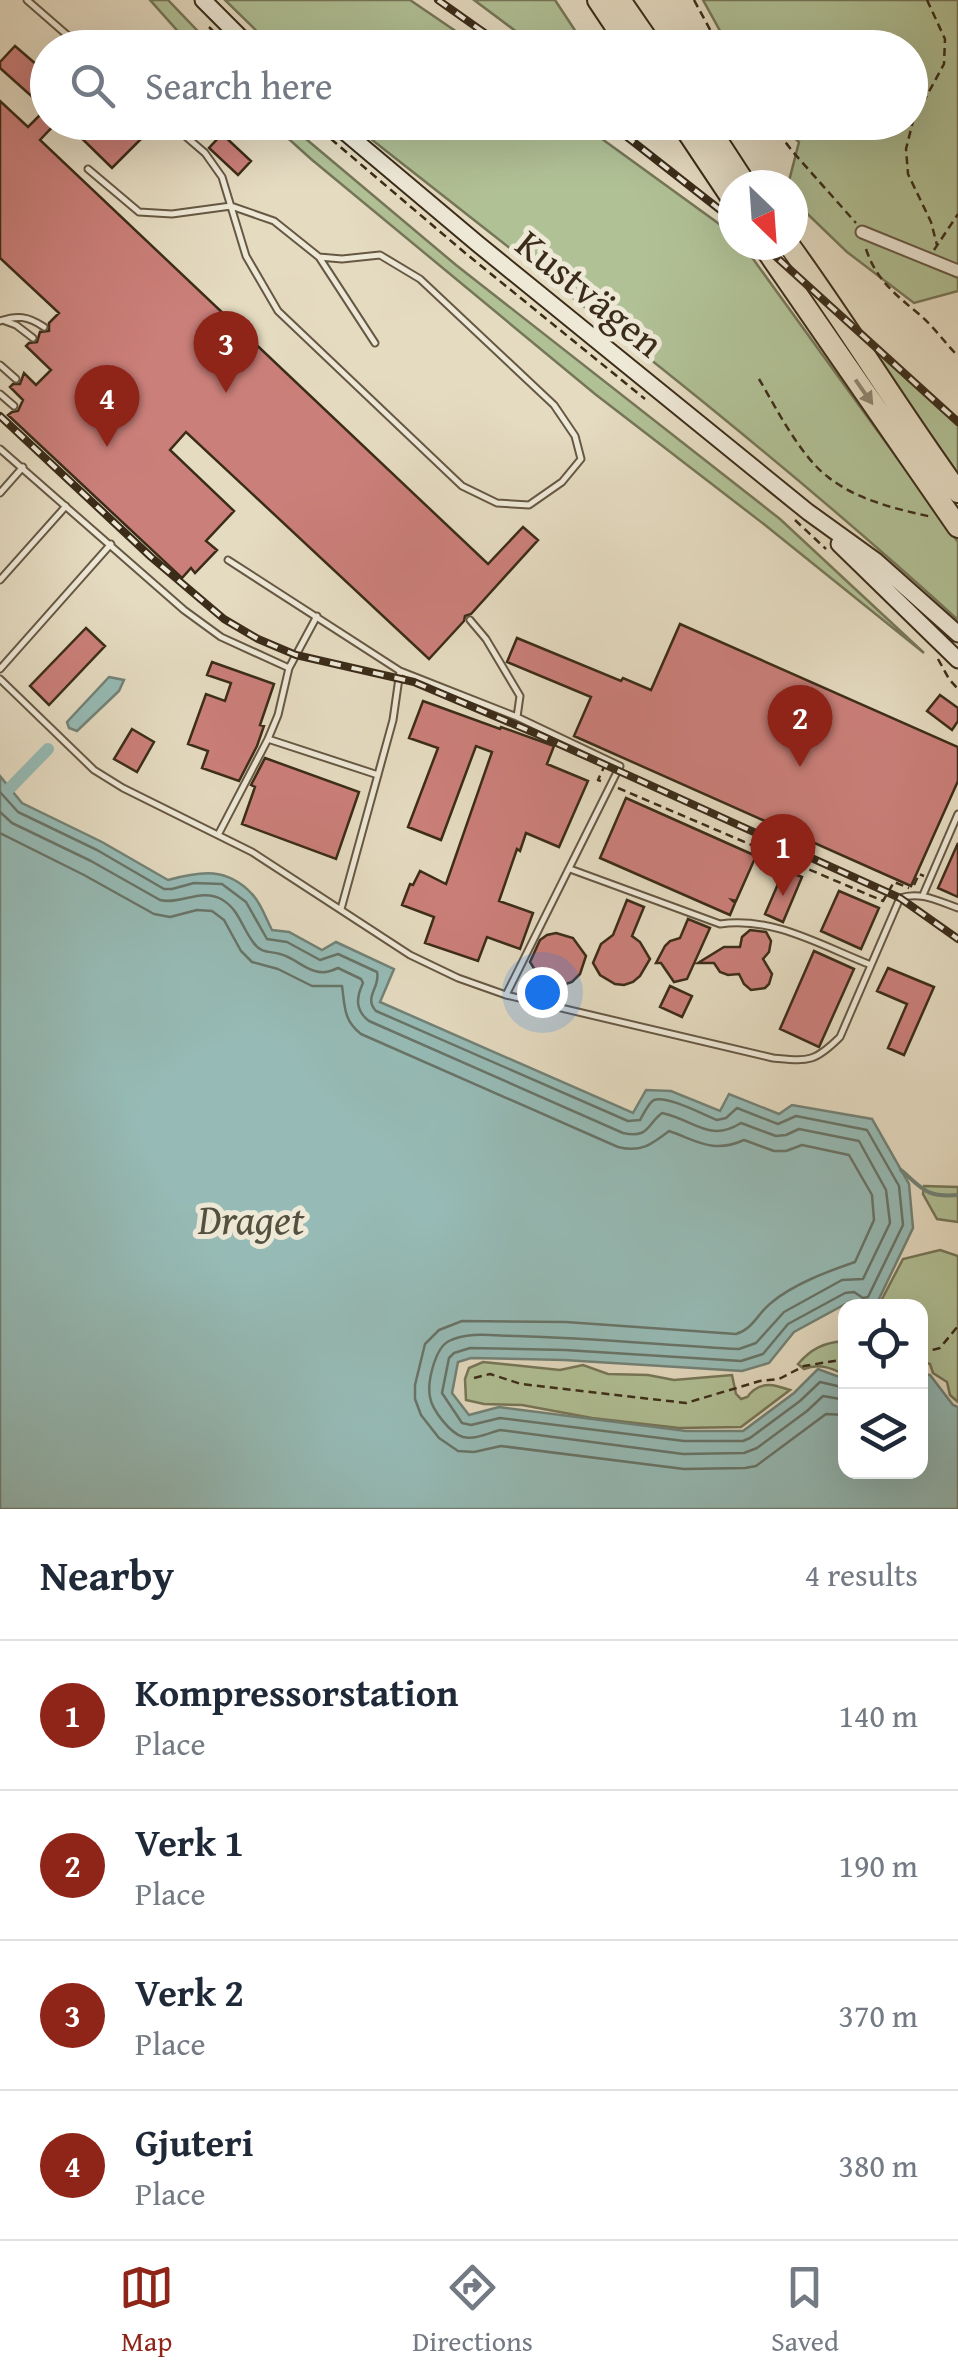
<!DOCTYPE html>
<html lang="en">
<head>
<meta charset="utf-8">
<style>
	body { margin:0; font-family:"Gentium Book Plus",serif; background:#f2f2f3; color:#1f2937 }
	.controls { position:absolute; right:30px; bottom:30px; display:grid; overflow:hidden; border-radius:20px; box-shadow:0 10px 40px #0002 }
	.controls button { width:90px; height:90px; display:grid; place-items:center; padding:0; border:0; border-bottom:2px solid #e0e1e3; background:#fff; color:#1f2937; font:50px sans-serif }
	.compass { position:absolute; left:718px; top:170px; width:90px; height:90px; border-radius:50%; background:#fff; box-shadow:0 10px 40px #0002; rotate:155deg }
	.you { position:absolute; left:542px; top:992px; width:35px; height:35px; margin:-25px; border:8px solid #fff; border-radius:50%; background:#1a73e8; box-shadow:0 0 0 15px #1a73e833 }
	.badge { display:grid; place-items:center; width:65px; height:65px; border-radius:50%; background:#8f2418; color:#fff; font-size:32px; font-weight:700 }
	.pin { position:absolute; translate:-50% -82px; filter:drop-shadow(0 2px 5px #0008) }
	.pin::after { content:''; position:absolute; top:52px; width:35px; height:30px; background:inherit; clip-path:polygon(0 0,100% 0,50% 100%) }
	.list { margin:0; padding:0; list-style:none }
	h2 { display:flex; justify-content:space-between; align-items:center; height:130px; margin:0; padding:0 40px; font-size:42px }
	h2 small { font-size:32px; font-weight:400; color:#747a83 }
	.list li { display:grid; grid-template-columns:65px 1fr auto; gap:30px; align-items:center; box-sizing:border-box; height:150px; padding:0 40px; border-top:2px solid #e0e1e3 }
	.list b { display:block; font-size:38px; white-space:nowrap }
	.list p { margin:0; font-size:32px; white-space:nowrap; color:#747a83 }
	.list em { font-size:32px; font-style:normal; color:#747a83 }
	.icon { flex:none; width:55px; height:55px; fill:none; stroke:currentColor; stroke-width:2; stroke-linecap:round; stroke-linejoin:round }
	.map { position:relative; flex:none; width:958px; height:1509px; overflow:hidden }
	.search { position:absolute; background:#fff; box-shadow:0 10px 40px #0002; left:30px; right:30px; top:30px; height:110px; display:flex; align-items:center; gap:25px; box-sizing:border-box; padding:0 35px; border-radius:55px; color:#747a83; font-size:38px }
	.sheet { height:730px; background:#fff }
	nav { display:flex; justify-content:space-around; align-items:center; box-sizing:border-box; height:140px; border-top:2px solid #e0e1e3; background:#fff; font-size:28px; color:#747a83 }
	nav a { display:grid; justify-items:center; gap:5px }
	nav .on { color:#8f2418 }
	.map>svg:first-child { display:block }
</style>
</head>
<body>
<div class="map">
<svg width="958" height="1509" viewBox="0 0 958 1509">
	<rect width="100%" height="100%" fill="#e5dbc1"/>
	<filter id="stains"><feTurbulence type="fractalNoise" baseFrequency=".002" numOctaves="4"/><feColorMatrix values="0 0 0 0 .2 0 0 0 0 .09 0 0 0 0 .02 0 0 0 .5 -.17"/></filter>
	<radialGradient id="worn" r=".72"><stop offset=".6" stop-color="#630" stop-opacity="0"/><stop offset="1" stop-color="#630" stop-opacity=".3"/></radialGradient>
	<path fill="#b1c196" stroke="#767658" stroke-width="2.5" d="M150 0H168L213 47H192Z
		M225 0H410L479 47H273Z
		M474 0H555L586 47H537Z
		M703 0H958V291L914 303 847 252 793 200V185H788L799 142 778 123 910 122V48L729 47Z
		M271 123H287L456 265 780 519 924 653 765 525 595 394 311 159Z
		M353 123H580L733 234V245H743L958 542V620C771 449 570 296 371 139Z
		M850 321 958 423V482Z
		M924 1186 958 1187V1222L937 1219 923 1194Z
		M940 1250 958 1256V1402L950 1395 947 1382 933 1373 930 1364 921 1361 920 1306H875L881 1301 903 1259Z
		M845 1334V1375C832 1368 819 1363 804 1369L798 1364C811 1349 823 1343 843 1341Z
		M483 1362 560 1370 583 1365 608 1374 648 1375 674 1380 732 1375 736 1394 741 1399C755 1394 742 1400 754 1390 766 1381 777 1386 790 1390L741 1427 679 1428 592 1418 522 1405 484 1404 466 1400 465 1379 469 1368Z"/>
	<path fill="#96bbb6" stroke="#728277" stroke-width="2.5" d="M109 677 124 680 119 691 77 731 69 728 67 722Z
		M0 776 22 803 102 842 168 880C201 871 227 867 252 894 261 903 266 919 272 930L289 932 322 950 336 942 394 969 380 1002 633 1113 646 1090 671 1091 720 1111 729 1094 779 1114 792 1105 872 1119 909 1184 913 1228 877 1303 871 1306H857L851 1301 794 1332 769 1363 742 1371 564 1360 471 1358 458 1362 452 1393 469 1415 499 1407 686 1431H743L794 1393 818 1369 845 1379 846 1472H920L921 1374 930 1375 953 1405 958 1407V1509H0Z"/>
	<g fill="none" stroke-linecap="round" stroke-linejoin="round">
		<path stroke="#687468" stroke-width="2.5" d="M0 792 18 812 97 850 164 889H172L194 883 222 884 246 902 267 939 287 942 320 960 338 954 377 972C381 987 363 997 376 1011L628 1121 640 1120C643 1115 649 1102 654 1100 667 1095 704 1115 717 1120L726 1118 737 1108 778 1124 796 1116 867 1130 899 1186 903 1225 868 1297 863 1298 854 1292 845 1293 788 1324 763 1354 741 1361 565 1350 470 1348 454 1353 449 1358 442 1393 462 1423 471 1425 500 1418 684 1441H743L750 1438 800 1401 820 1382 846 1388
			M0 812 12 823 91 861 160 900C180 905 201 888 221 899 239 909 241 926 253 942 260 953 269 951 280 954 293 957 303 968 315 971 324 974 331 971 338 968L361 979 363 983C356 998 355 1010 369 1021L623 1133C649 1139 647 1124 662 1113 695 1120 709 1143 741 1123L776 1136 786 1135 799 1129 859 1141 886 1190 890 1223 863 1279 842 1280 784 1312 756 1343 739 1349C665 1345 591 1338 517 1336 495 1336 469 1331 449 1341 435 1348 427 1382 430 1397 432 1410 450 1433 463 1437 475 1440 489 1433 500 1430L683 1454 744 1453 757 1448 807 1411 823 1396 846 1400
			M0 833 84 875 154 914 170 917 197 910 212 911 224 920 241 951 252 962 278 969 312 986H342C345 1006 343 1020 361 1034L618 1147C641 1153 652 1144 669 1131 698 1141 713 1154 744 1140L774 1151H786L802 1145 849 1155 872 1195 874 1220 855 1262C829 1271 793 1284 771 1303 758 1313 753 1329 736 1334L566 1322 462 1321 439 1330 425 1344 415 1385V1399L421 1415 439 1438 458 1451 474 1452 501 1446 684 1469 745 1468 756 1466 826 1414 846 1415"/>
		<path stroke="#728277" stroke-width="4" d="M901 1170C922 1188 926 1198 958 1195"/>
		<path stroke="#96bbb6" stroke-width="12" d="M10 788 48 749"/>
	</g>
	<path fill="#cb7f7a" stroke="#3b2c19" stroke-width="2.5" d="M15 46 37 65 48 54V73L43 77 48 81V122H57L40 140 488 564 523 527 538 540 471 614 465 616 464 621 429 659 186 432 170 450 234 511 206 541 217 550 195 573 191 568 182 578 8 415 12 412 18 411 23 400 10 387 13 384H20L24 373 36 385 51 370 26 346 29 343 37 342 40 332 49 331V323L59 313 0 258V101L28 127 46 109 0 68V62Z
		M65 122H121L140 140 112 168Z
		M222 134 251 161 238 175 209 148Z
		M680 624 958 747V781L911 886 574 736 591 697 507 662 517 638 621 681 623 678 651 690Z
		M86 628 105 646 49 705 30 686Z
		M212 662 274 684 260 725 264 726 257 746 239 781 202 768 208 751 188 744 206 694 225 701 231 683 207 675Z
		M940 695 958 708V721L952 730 927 711Z
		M423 701 500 729 501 727 554 746 547 764 588 781 559 847 526 833 520 851 517 849 499 901 533 913 520 949 487 937 478 961 425 943 434 917 402 905 410 884 413 885 420 871 446 884 492 752 476 746 441 840 408 827 438 748 409 738Z
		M132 729 154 742 137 772 114 759Z
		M265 758 359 792 336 859 242 824 255 787 251 785Z
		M626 798 756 856 736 901 732 900 735 903 730 915 600 858Z
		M958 843V897L938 888Z
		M784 870 802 877 783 922 765 914Z
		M839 891 879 908 861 949 821 931Z
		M627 900 644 907 632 936 640 942 650 959 640 976 633 982 624 985 615 984 600 975 593 963 601 944 613 935Z
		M688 919 710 928 687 979 674 982 661 963H656L665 946 670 941 680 938Z
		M750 930 766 932 771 941 769 952 763 959 772 974 769 984 765 988 751 990 744 984 739 974 728 975 720 972 714 963H698L724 947H740L742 937Z
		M556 933 573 938 586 956 580 974 572 982 560 986 547 984 541 980 530 962 540 940 547 935Z
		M814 951 854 969 819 1047 780 1029Z
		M888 968 934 987 904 1055 888 1048 907 1004 877 991Z
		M670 986 692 996 682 1017 660 1007Z"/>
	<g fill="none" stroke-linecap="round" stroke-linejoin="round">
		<g stroke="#665843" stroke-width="9">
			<path id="lane" d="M27 0 82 48
				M88 169 139 212 172 214 231 206 274 221 319 257 342 259 380 255 420 279 554 405 575 436 581 459 562 482 529 505 497 503 462 486 278 311 246 256 222 177 205 153 169 122
				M319 257 375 343
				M0 321C17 315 28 316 44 327
				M5 321 16 325 33 338
				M0 365 16 379
				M0 394 14 406
				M0 449 184 610 221 637 289 668 317 616
				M0 493 23 467
				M228 560 400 671 517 717 620 766 506 995
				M0 580 66 506
				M470 620 486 639 520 696 517 717
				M0 669 111 544
				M0 679 94 770 123 788 252 852 410 955 458 978 506 995 773 1058C808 1061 814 1063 840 1037L900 898C920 891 938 901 958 908
				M268 739 378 775
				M218 835 268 739 278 715 289 668
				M570 869 720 924C773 916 822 946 871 965
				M923 895 958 814
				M341 909 393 720 400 671"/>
		</g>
		<g stroke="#665843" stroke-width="15">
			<path id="street" d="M862 232 958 271"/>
		</g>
		<g stroke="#3b2c19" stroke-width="19">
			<path id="secondary" d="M203 0 251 48
				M333 122 478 244 808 512 876 561 958 634
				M839 544 958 660"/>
		</g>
		<g stroke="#3b2c19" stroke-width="24">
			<path id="highway" d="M598 0 630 48
				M620 0 653 48
				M681 122 733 200
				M705 122 746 185
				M763 245 958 527
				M789 245C848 326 899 411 958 492"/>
		</g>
		<path stroke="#3b2c19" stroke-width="2.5" stroke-dasharray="8 5" stroke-linecap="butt" d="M694 0 720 48
			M927 0 945 39 944 64 913 121 906 149 908 174 931 222 937 245
			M209 27 221 39
			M311 122 464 252 645 399
			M770 122 793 152 856 223
			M866 249C876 280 896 295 920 315 934 327 945 343 958 356
			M934 250 958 214
			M759 379C776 408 801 457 828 477 857 500 896 509 932 517
			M795 520 826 549
			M938 659 949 679 958 689
			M601 781 598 780 604 767
			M618 788 883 901 894 882 909 888
			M914 885 919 874 924 876
			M920 1353 940 1348 958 1326
			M474 1378 490 1374 521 1384 686 1403 760 1381 779 1379 804 1366 846 1359"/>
		<use href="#lane" stroke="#eee8d7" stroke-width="5"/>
		<use href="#street" stroke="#eee8d7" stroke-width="11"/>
		<use href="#secondary" stroke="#eee8d7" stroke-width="15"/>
		<use href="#highway" stroke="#e5dbc1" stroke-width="20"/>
		<g stroke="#3b2c19" stroke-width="8">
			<path id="rail" d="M438 0 506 48
				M608 122 733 220
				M763 245 958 422
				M0 416 151 557 224 619 258 639 296 655 414 682 537 734 900 898 958 939"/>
		</g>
		<use href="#rail" stroke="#eee8d7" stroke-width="4" stroke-dasharray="11" stroke-linecap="butt"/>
	</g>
	<defs><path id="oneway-solid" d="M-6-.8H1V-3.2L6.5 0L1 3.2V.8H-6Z" transform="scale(2.5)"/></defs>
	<use fill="#90846d" href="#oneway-solid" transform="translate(864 392) rotate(55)"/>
	<g text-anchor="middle" stroke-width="10" stroke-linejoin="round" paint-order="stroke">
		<g font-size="40" fill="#3b2c19" stroke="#eee8d7">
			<text transform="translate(590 293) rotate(39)" y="14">Kustvägen</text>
		</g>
		<g font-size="42" font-style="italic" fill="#525040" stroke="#eee8d7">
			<text x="251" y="1234">Draget</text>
		</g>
	</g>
	<rect width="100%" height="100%" filter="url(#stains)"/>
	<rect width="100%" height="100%" fill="url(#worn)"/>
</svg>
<div class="controls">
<button><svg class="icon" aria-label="locate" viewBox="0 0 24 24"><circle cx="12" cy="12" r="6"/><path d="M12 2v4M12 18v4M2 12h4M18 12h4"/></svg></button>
<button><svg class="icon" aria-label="layers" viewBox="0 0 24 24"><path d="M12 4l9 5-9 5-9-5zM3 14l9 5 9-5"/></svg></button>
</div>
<svg class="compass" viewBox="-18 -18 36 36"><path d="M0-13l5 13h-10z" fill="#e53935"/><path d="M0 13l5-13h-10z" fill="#747a83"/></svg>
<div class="you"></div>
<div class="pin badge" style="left:783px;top:896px">1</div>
<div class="pin badge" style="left:800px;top:767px">2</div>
<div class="pin badge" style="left:226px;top:393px">3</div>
<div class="pin badge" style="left:107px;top:447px">4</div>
<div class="search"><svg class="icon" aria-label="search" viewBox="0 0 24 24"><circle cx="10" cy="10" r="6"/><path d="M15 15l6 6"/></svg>Search here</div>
</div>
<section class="sheet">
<h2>Nearby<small>4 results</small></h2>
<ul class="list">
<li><span class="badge">1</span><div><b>Kompressorstation</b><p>Place</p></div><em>140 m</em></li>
<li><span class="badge">2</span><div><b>Verk 1</b><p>Place</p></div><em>190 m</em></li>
<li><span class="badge">3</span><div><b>Verk 2</b><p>Place</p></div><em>370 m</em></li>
<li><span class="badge">4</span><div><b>Gjuteri</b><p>Place</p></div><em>380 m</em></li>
</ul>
</section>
<nav>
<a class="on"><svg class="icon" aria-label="map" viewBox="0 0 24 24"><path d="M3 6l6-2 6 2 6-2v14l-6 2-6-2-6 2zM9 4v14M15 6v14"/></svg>Map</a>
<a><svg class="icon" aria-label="directions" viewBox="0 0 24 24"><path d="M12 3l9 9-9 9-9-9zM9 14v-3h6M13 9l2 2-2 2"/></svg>Directions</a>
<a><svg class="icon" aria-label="saved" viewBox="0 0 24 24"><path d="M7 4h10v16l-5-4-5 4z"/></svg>Saved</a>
</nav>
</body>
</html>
